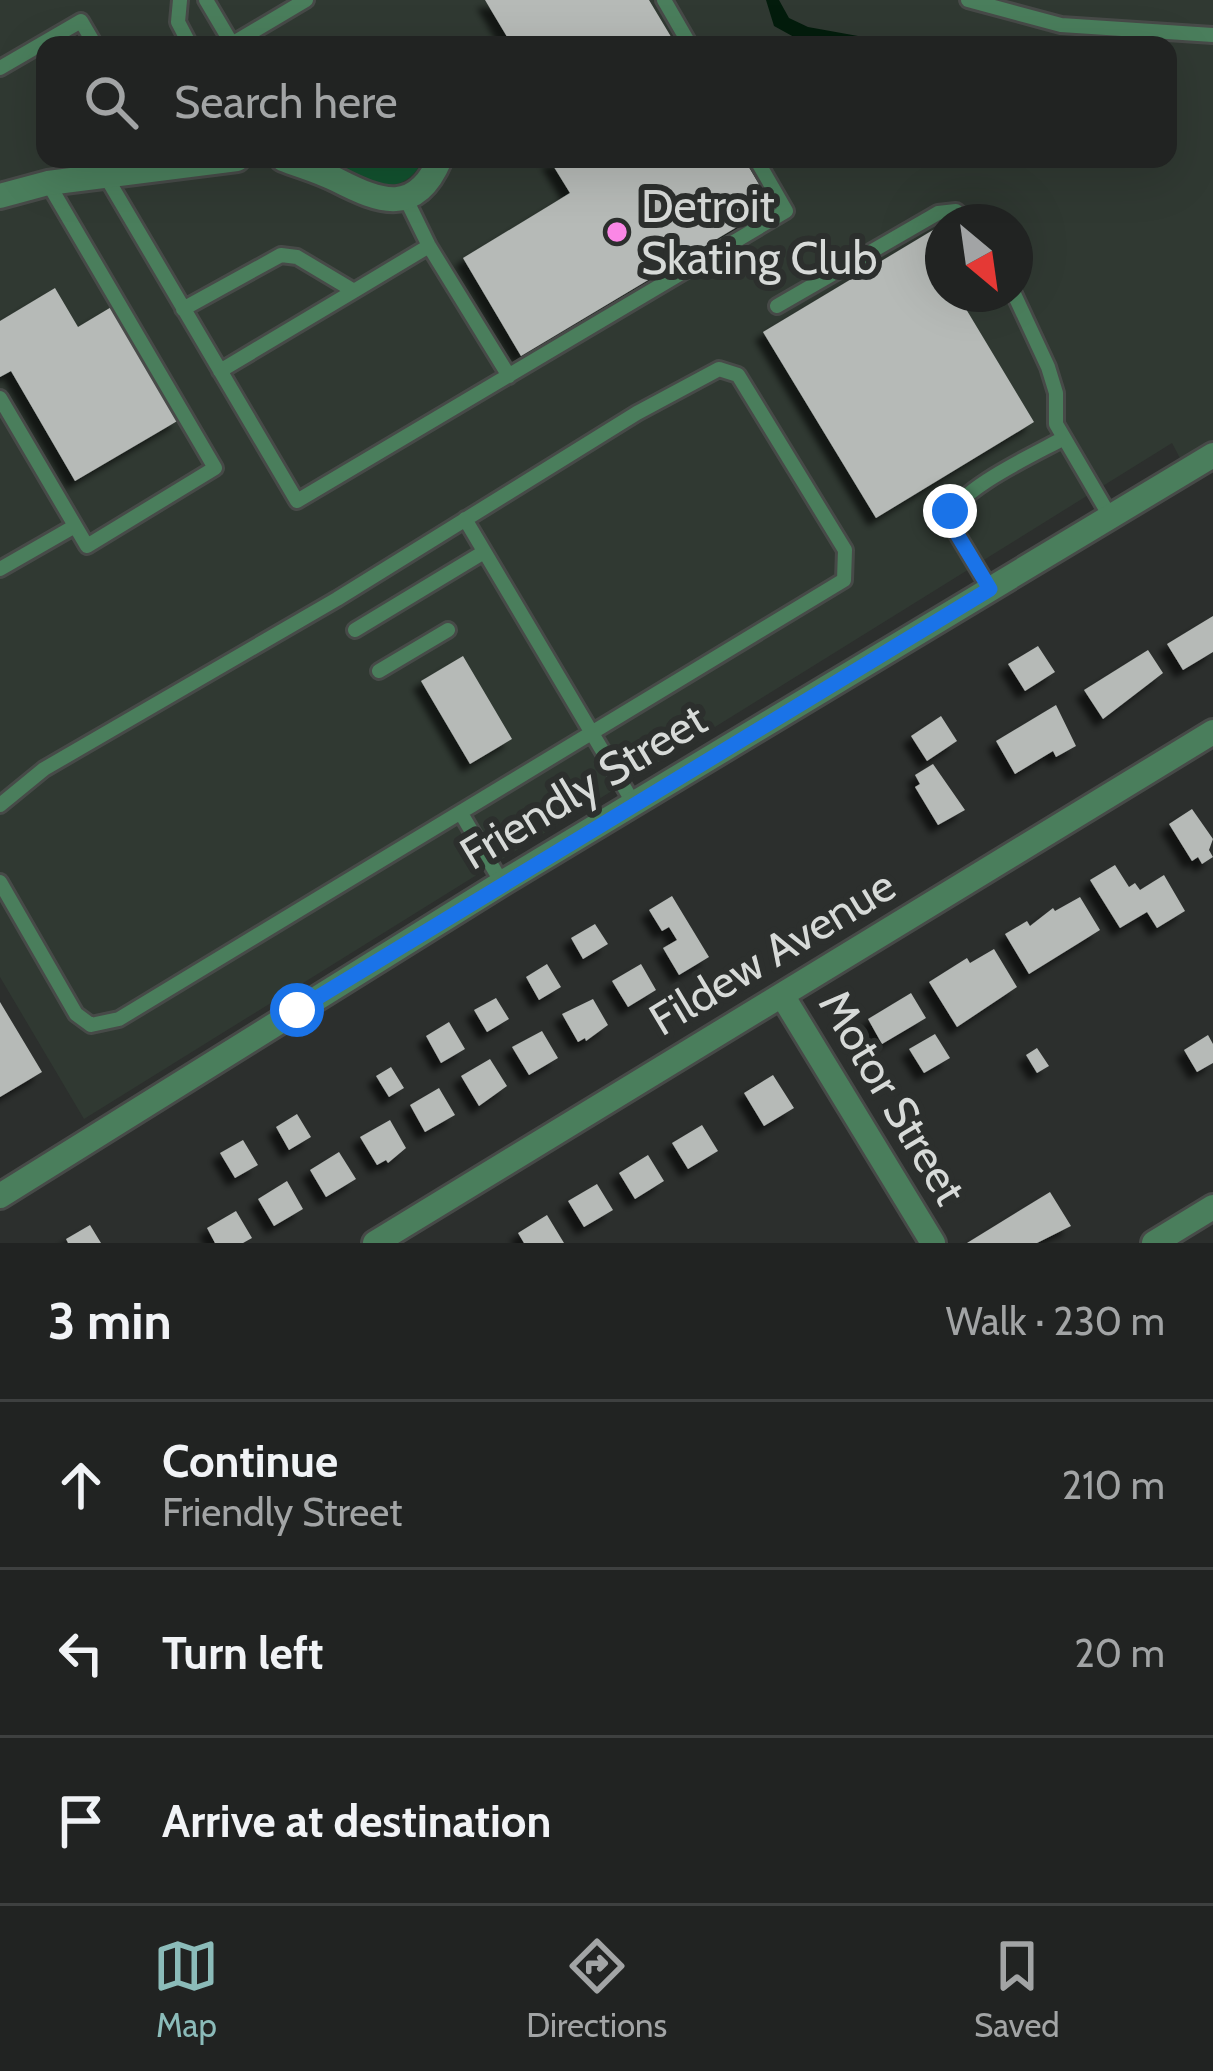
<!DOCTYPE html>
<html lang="en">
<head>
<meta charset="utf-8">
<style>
	body { margin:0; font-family:Cabin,sans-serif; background:#292b2a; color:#f1f3f6 }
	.compass { position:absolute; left:925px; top:204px; width:108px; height:108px; border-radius:50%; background:#212322; box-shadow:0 12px 48px #0002; rotate:151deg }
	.stop { position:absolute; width:36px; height:36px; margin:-27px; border:9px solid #1a73e8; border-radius:50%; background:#fff }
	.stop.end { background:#1a73e8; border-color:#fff; box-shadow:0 3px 12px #0008 }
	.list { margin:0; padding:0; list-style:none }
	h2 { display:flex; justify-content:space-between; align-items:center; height:156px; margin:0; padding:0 48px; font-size:51px }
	h2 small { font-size:39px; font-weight:400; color:#a2a4a5 }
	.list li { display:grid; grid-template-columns:78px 1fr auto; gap:36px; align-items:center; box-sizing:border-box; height:168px; padding:0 48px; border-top:3px solid #3e4040 }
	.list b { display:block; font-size:45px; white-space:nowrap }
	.list p { margin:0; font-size:39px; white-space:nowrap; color:#a2a4a5 }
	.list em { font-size:39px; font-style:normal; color:#a2a4a5 }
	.icon { flex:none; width:66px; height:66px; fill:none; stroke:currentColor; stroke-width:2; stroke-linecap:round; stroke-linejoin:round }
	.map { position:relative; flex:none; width:1213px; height:1243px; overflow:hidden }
	.search { position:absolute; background:#212322; box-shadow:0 12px 48px #0002; left:36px; right:36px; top:36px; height:132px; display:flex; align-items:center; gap:30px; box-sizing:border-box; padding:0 42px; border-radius:24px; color:#a2a4a5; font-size:45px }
	.sheet { height:660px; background:#212322 }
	nav { display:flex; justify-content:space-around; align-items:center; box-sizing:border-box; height:168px; border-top:3px solid #3e4040; background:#212322; font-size:33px; color:#a2a4a5 }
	nav a { display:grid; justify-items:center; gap:6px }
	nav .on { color:#8bbbb9 }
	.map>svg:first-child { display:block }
</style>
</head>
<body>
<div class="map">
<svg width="1213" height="1243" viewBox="0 0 1213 1243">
	<defs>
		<filter id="shadow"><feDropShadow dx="-8" dy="8" stdDeviation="3" flood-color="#0009"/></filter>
	</defs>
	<rect width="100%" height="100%" fill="#2c2f2d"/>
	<path fill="#303932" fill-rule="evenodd" d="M0 0H1213V469L1193 483 1172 443 84 1119 0 977ZM45 45H1168V159H45ZM943 222H1015V294H943Z"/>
	<path fill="#12522f" d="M321 159H424C395 211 358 171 321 159Z"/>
	<path fill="#031c0c" d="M766 0H779L789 18 808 27 908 45H854L794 37 774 26Z"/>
	<path fill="#b6bab7" filter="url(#shadow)" d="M485 0H649L676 45H512Z
		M549 159H744L772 206 521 356 463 258 570 193Z
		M943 224V261L939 264 943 271V294H957L1034 422 876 518 763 332Z
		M55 288 78 327 113 306 179 420 75 481 11 371 0 377V321Z
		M1213 616V652L1183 670 1167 644Z
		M1038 646 1055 672 1025 691 1008 664Z
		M1148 650 1163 673 1103 719 1084 690Z
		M463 656 512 739 470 764 421 681Z
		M1056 705 1076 746 1056 757 1053 751 1015 774 996 741Z
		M941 716 957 741 927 761 911 736Z
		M933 764 965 810 938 825 915 787 920 784 915 775Z
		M1192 809 1213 839 1209 850 1213 857 1202 864 1198 857 1192 861 1169 824Z
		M1115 865 1129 887 1135 883 1140 890 1164 875 1185 911 1157 928 1147 912 1120 928 1090 880Z
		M672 896 709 957 679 975 663 948 677 940 669 927 662 931 649 910Z
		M1080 897 1100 930 1029 974 1005 934 1027 921 1030 926 1053 908 1055 911Z
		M595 924 608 944 583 959 571 938Z
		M994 949 1017 987 957 1027 929 982 967 958 970 963Z
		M547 964 561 987 539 1000 526 977Z
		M641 964 656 990 628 1007 612 981Z
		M911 993 926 1018 882 1044 868 1019Z
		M496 998 509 1019 487 1032 474 1010Z
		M593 999 608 1025 586 1041 585 1038 578 1042 562 1014Z
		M0 1002 42 1072 0 1097Z
		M449 1022 465 1049 441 1063 426 1036Z
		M542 1031 558 1058 529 1075 512 1047Z
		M935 1034 950 1058 924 1073 909 1049Z
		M1208 1035 1213 1044V1063L1197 1072 1184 1050Z
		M1037 1048 1049 1066 1037 1073 1026 1055Z
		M490 1059 507 1086 479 1106 461 1076Z
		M391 1067 404 1088 389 1097 376 1076Z
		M773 1075 794 1108 764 1126 744 1093Z
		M439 1088 455 1115 425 1132 410 1105Z
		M297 1114 311 1137 289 1150 276 1127Z
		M390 1120 406 1148 388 1163 386 1160 377 1165 360 1137Z
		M702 1125 718 1151 688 1169 672 1143Z
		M243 1140 258 1165 235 1178 220 1153Z
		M339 1152 356 1179 326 1197 310 1170Z
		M648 1155 664 1181 635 1199 619 1173Z
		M287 1181 303 1209 274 1226 258 1199Z
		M597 1184 613 1210 584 1227 568 1201Z
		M1050 1192 1071 1226 1037 1243H967Z
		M236 1211 252 1238 243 1243H215L207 1228Z
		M547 1215 564 1243H524L518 1233Z
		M90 1225 101 1243H68L66 1239Z"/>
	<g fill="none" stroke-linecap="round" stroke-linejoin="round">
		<g stroke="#474a48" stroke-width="20">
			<path id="lane" d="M180 0 178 22 190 45
				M206 0 232 44
				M664 0 690 45
				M968 0 1061 25 1213 35
				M230 45 306 0
				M0 68 81 21 95 45
				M105 175 297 501 786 211 756 159
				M405 197 429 246
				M1014 294 1048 367 1056 393V424L1111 518
				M777 306 938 213 956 211 969 222
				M183 309 281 255 297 257 354 291 429 246 509 376
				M220 371 354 291
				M0 398 87 546 215 468 48 183
				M465 519 634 804
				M0 569 75 526
				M990 589 948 519C958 489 1035 454 1064 438
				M355 630 484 552
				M379 671 448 630
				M0 805 44 769 337 599 637 413 719 369 738 375 845 550 844 580 119 1019 91 1025 76 1014 0 882
				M462 815 502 883"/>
		</g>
		<g stroke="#474a48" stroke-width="30">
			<path id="street" d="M283 159C301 166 320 171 337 180 380 202 416 216 440 159
				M0 196 48 183 237 159
				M782 995 933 1243
				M0 1196 502 883 1213 455
				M375 1243 1213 732
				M1154 1243 1213 1207"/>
		</g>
		<use href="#lane" stroke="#4a7e5c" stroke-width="14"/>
		<use href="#street" stroke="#4a7e5c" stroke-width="24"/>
	</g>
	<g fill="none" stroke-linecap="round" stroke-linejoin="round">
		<path stroke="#1a73e8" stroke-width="15" d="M297 1010 990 589 948 519 950 511"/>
	</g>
	<circle fill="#fb87e6" stroke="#2c2f2d" stroke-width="4.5" cx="617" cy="232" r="12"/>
	<g text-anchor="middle" stroke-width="12" stroke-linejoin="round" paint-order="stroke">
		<g font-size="45" fill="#d7dad8" stroke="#2c2f2d" text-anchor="start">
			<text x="641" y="222">Detroit<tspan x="641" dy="52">Skating Club</tspan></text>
		</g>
		<g font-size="45" fill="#d7dad8" stroke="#2c2f2d">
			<text transform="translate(583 786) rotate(-31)" y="16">Friendly Street</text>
			<text transform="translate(772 952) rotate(-31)" y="16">Fildew Avenue</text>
			<text transform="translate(893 1097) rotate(59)" y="16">Motor Street</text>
		</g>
	</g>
</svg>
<svg class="compass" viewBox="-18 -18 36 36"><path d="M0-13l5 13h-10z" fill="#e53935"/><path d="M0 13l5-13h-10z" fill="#a2a4a5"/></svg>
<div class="stop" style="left:297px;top:1010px"></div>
<div class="stop end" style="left:950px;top:511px"></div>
<div class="search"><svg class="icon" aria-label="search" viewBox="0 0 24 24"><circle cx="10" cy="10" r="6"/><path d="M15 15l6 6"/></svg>Search here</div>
</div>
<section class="sheet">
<h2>3 min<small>Walk · 230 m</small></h2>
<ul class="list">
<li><svg class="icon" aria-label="ahead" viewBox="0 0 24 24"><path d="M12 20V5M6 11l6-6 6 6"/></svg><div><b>Continue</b><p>Friendly Street</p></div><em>210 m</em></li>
<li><svg class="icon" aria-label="left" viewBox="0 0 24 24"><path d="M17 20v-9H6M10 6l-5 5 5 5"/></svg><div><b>Turn left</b></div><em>20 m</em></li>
<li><svg class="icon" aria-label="arrive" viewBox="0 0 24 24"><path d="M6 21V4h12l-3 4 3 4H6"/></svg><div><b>Arrive at destination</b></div></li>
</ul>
</section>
<nav>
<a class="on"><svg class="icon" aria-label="map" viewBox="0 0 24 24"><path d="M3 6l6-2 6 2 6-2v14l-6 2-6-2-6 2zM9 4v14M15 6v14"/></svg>Map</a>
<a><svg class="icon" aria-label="directions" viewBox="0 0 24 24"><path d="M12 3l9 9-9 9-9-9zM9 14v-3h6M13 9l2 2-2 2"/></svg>Directions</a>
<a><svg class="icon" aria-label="saved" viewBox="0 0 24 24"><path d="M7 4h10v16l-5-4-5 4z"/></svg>Saved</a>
</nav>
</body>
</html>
